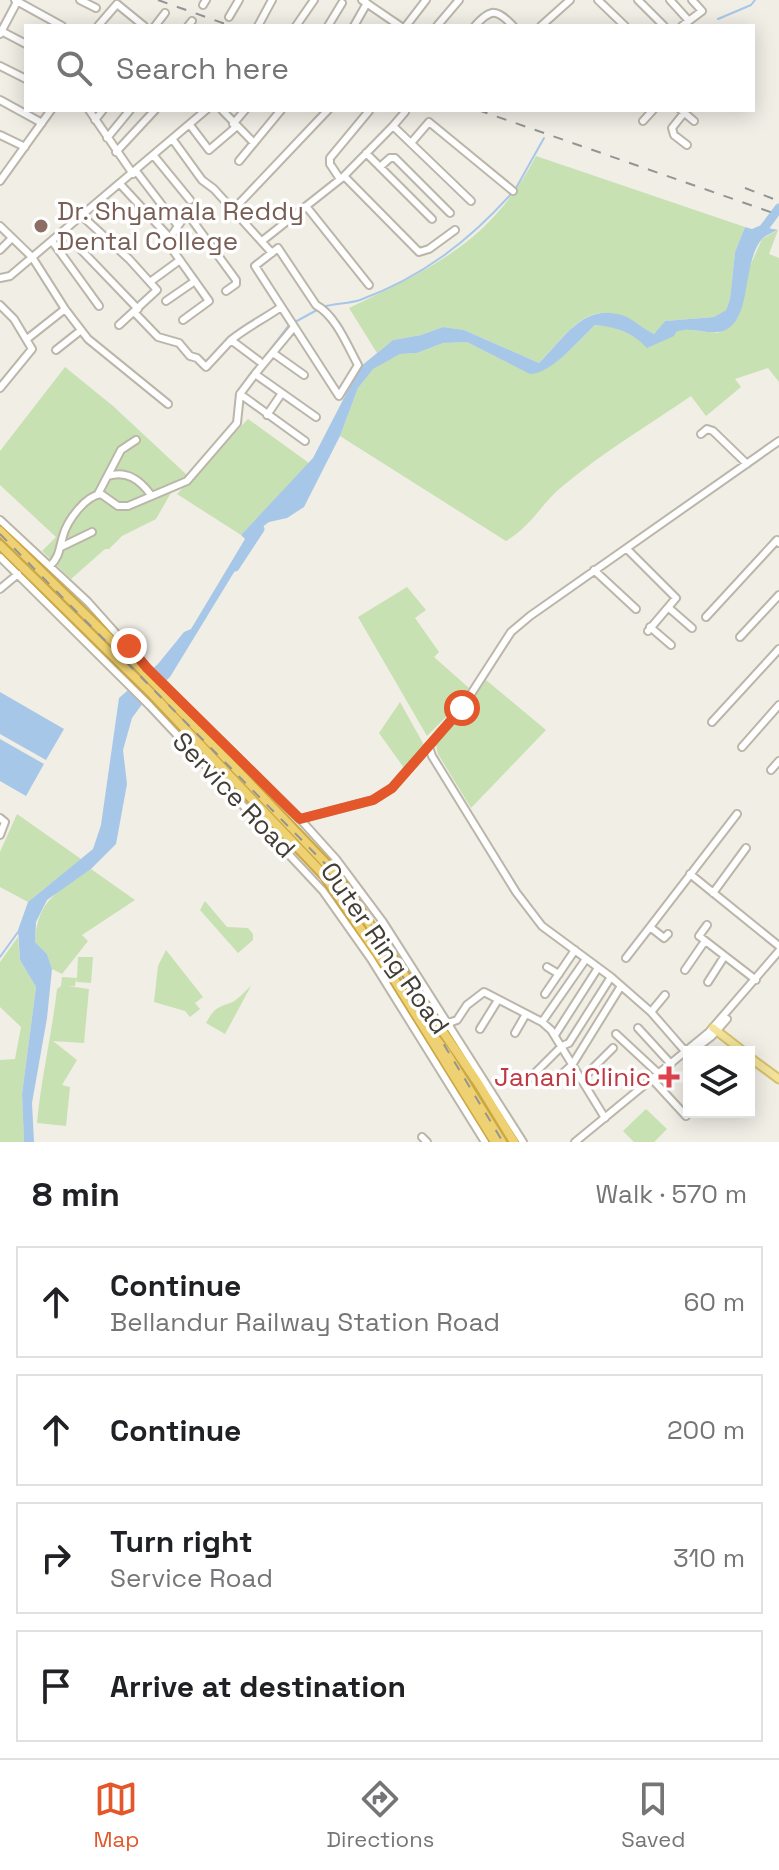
<!DOCTYPE html>
<html lang="en">
<head>
<meta charset="utf-8">
<style>
	body { margin:0; font-family:"Space Grotesk",sans-serif; background:#f6f6f6; color:#202124 }
	.controls { position:absolute; right:24px; bottom:24px; display:grid; overflow:hidden; border-radius:0px; box-shadow:0 4px 20px #0003 }
	.controls button { width:72px; height:72px; display:grid; place-items:center; padding:0; border:0; border-bottom:2px solid #e0e0e0; background:#fff; color:#202124; font:40px sans-serif }
	.stop { position:absolute; width:24px; height:24px; margin:-18px; border:6px solid #e3572a; border-radius:50%; background:#fff }
	.stop.end { background:#e3572a; border-color:#fff; box-shadow:0 2px 8px #0008 }
	.list { margin:0; padding:0; list-style:none }
	h2 { display:flex; justify-content:space-between; align-items:center; height:104px; margin:0; padding:0 32px; font-size:34px }
	h2 small { font-size:26px; font-weight:400; color:#757577 }
	.list li { display:grid; grid-template-columns:52px 1fr auto; gap:24px; align-items:center; box-sizing:border-box; height:112px; margin:0 16px 16px; padding:0 16px; border:2px solid #e0e0e0; border-radius:0px }
	.list b { display:block; font-size:30px; white-space:nowrap }
	.list p { margin:0; font-size:26px; white-space:nowrap; color:#757577 }
	.list em { font-size:26px; font-style:normal; color:#757577 }
	.icon { flex:none; width:44px; height:44px; fill:none; stroke:currentColor; stroke-width:2; stroke-linecap:round; stroke-linejoin:round }
	.map { position:relative; flex:none; width:779px; height:1142px; overflow:hidden }
	.search { position:absolute; background:#fff; box-shadow:0 4px 20px #0003; left:24px; right:24px; top:24px; height:88px; display:flex; align-items:center; gap:20px; box-sizing:border-box; padding:0 28px; border-radius:0px; color:#757577; font-size:30px }
	.sheet { height:616px; background:#fff }
	nav { display:flex; justify-content:space-around; align-items:center; box-sizing:border-box; height:112px; border-top:2px solid #e0e0e0; background:#fff; font-size:22px; color:#757577 }
	nav a { display:grid; justify-items:center; gap:4px }
	nav .on { color:#e3572a }
	.map>svg:first-child { display:block }
</style>
</head>
<body>
<div class="map">
<svg width="779" height="1142" viewBox="0 0 779 1142">
	<rect width="100%" height="100%" fill="#f0eee5"/>
	<path fill="#c7e1b2" d="M536 156 745 227 735 252 730 299 726 310 714 317 665 321 654 334C644 329 636 322 627 318 585 299 565 337 539 363L464 330 443 327 421 335 393 340 377 353 349 308C432 268 491 242 536 156Z
		M778 230 769 254 779 258V382L768 368 735 379 741 387 706 416 691 396C649 425 603 452 564 485 541 503 534 524 506 541L340 436 358 388 373 368 400 354 417 353 443 343 467 342 530 373C551 374 579 340 595 325L614 327 636 337 682 329 718 333 737 318 750 266 762 239Z
		M65 367 113 406 187 475 172 491 156 519 122 536 109 549H105L71 579 42 551 56 537 0 485V451Z
		M248 419 309 463 241 535 177 494Z
		M407 587 426 610 415 618 439 652 434 657 469 688 455 708 427 736 358 617Z
		M486 680 546 730 471 808 438 754 436 745Z
		M400 702 424 745 404 768 379 733Z
		M17 814 81 859 28 902 0 887V852Z
		M91 869 135 900 82 935 88 941 62 974 52 969 47 954 35 942C37 899 59 891 91 869Z
		M205 901 227 927 248 928 253 934V940L238 953 200 910Z
		M18 937 20 960 36 987 22 1094 24 1142H0V1060L15 1059 21 1027 0 1007V962Z
		M166 950 203 997 195 1003 200 1009 190 1017 185 1011 154 1002 158 966Z
		M78 957H93L91 983 77 982 76 980 75 986H68L89 989 84 1043 53 1041 77 1060 62 1085 70 1087 66 1126 37 1123C41 1078 52 1034 57 989L61 986 62 977 77 978Z
		M251 986 225 1034 206 1023C214 1009 216 1008 230 1003 237 1001 245 991 251 986Z
		M646 1109 667 1129 654 1142H634L623 1131Z"/>
	<path fill="#a7c7e8" d="M759 226 778 230C773 232 765 236 762 239 743 261 751 311 730 327 714 340 693 324 676 332L674 336 647 348C632 332 616 327 595 325 579 340 551 374 530 374L467 342 443 343 417 353 400 354 373 369 358 388 340 436 304 507 287 518 269 522 261 528 170 677 143 703 132 718 123 750 127 784 116 844 91 869 47 900 36 922 35 942 47 954 52 969 47 1018 32 1103 34 1142H24L22 1094 36 987 20 960 18 930 28 902 93 849 101 825 119 698 158 664 184 632 191 629 245 539 241 535 313 458 360 367 393 340 421 335 443 327 464 330 539 363C565 337 585 300 627 317 636 322 644 329 654 334L665 321 714 317 726 310 730 299 735 252 745 227 752 229Z
		M0 692 64 729 46 760 0 734Z
		M0 739 44 764 26 796 0 781Z"/>
	<g fill="none" stroke-linecap="round" stroke-linejoin="round">
		<path stroke="#a7c7e8" stroke-width="2" d="M718 19 751 5 755 0
			M516 188 544 138
			M323 307C335 303 348 304 360 300 422 277 468 242 512 193
			M295 322 317 310
			M237 400 236 394 289 325
			M0 957 18 932"/>
		<path stroke="#a7c7e8" stroke-width="9" d="M758 236 779 208
			M235 567 260 529"/>
		<g stroke="#bbb6a9" stroke-width="10">
			<path id="minor" d="M15 0 62 26
				M80 0 96 8
				M362 0 400 26
				M598 0 625 26
				M638 0 664 26
				M670 0 689 21
				M203 5 206 0
				M229 17 239 0
				M98 26 117 4 144 26
				M155 26 165 13
				M188 26 192 21
				M258 26 272 0
				M296 26 314 0
				M328 26 342 3
				M354 26 367 3
				M406 26 426 0
				M437 26 459 0
				M475 26C491 8 497 9 513 26
				M541 26 570 0
				M682 26 702 11 692 0
				M1 31 26 44
				M0 34 18 0
				M0 66 26 79
				M0 100 42 123
				M89 110 133 174
				M222 110 254 143
				M681 110 694 121
				M684 113 672 128 674 135 687 145
				M95 120 103 110
				M643 121 653 110
				M233 124 245 110
				M190 125 209 150 236 127
				M393 126 405 112
				M0 135 25 147
				M107 138 130 110
				M173 140 202 180 214 189 272 253
				M411 143 429 122 513 191
				M116 152 155 110
				M366 153 432 219
				M154 156 190 200
				M239 161 281 110
				M380 167 390 158H395L450 213
				M136 171 178 226
				M344 176 419 252 429 249 455 230
				M340 179 330 164V158L369 111
				M0 181 51 110
				M120 184 169 237
				M306 206 369 285
				M233 210 328 110
				M82 216 129 259 157 290 119 325
				M0 226 32 257 65 309 88 339 168 404
				M63 231 138 309
				M52 241 99 306
				M262 241 343 177 393 126 471 201
				M278 248 316 305C336 316 347 345 358 365L339 396 255 266Z
				M0 250 12 238
				M0 278 10 276 206 110
				M150 282 180 260
				M166 301 195 281
				M0 305 14 319 32 349 0 388
				M134 312 158 337 179 343 190 356 197 358 206 367 231 340 259 361
				M183 320 209 301 167 242 187 213 236 280V284L226 291
				M294 327 255 374 316 417
				M27 339 65 309
				M231 340C247 327 264 319 281 307
				M56 350 80 331
				M273 353 304 375
				M255 374 240 394 305 441
				M267 415 282 393
				M701 434 707 429 713 431 747 464
				M108 476C127 470 140 480 151 495
				M98 494 121 450 136 440
				M0 520 88 602 147 668 300 819 336 859 383 922 523 1142
				M61 547 92 532
				M627 549 676 598 648 631
				M0 557 150 706 323 891 371 959 485 1142
				M50 566C60 556 59 549 63 536 67 521 85 496 101 494L118 506H128L187 481 237 423 240 394
				M594 570 636 609
				M0 589 18 574
				M669 608 692 628
				M706 617 777 540 779 543
				M650 627 671 645
				M740 637 779 595
				M712 722 779 649
				M429 747 432 756 516 892 542 926 611 977 651 1012 685 1051
				M742 747 779 705
				M771 770 779 761
				M0 818 5 822 0 835
				M300 819 373 800 392 788 462 708 511 632 530 616 779 441
				M690 874 779 946
				M713 893 746 848
				M707 925 699 936 756 980
				M650 927 737 814
				M626 958 650 927 664 938 668 934
				M547 967 559 974
				M685 970 705 941
				M708 982 724 957
				M545 994 575 950
				M651 1012 665 995
				M542 1022 586 959
				M446 1024 457 1020 467 1005 484 992 542 1022 551 1030 605 1118
				M638 1028 671 1064
				M480 1029 498 1000
				M515 1033 526 1014
				M616 1034 659 1074
				M555 1035 598 968
				M691 1052 712 1036 727 1019
				M562 1074 572 1065 621 986
				M530 1078 562 1046 569 1043 611 977
				M652 1079 686 1116
				M581 1080 613 1048
				M422 1137 427 1142
				M575 1142 709 1032 779 951"/>
		</g>
		<g stroke="#d6c16d" stroke-width="11">
			<path id="major" d="M713 1028 744 1052
				M749 1057 779 1079"/>
		</g>
		<g stroke="#cca744" stroke-width="12">
			<path id="highway" d="M0 531 141 669 334 872 478 1083 514 1142
				M0 545 152 694 324 875 387 968 495 1142
				M428 1029 446 1052 502 1142"/>
		</g>
		<use href="#minor" stroke="#fff" stroke-width="6"/>
		<use href="#major" stroke="#f3e39b" stroke-width="7"/>
		<use href="#highway" stroke="#eed172" stroke-width="8"/>
		<path stroke="#949494" stroke-width="2" stroke-dasharray="10 10" stroke-linecap="butt" d="M158 0 231 26
			M478 110 779 215
			M745 188 779 201
			M0 534 349 888 503 1142"/>
	</g>
	<g fill="none" stroke-linecap="round" stroke-linejoin="round">
		<path stroke="#e3572a" stroke-width="10" d="M129 646 147 668 300 819 373 800 392 788 462 708"/>
	</g>
	<circle fill="#8d6e63" stroke="#fff" stroke-width="3" cx="41" cy="226" r="8"/>
	<path fill="#e0444e" stroke="#fff" stroke-width="3" d="M665 1065h8v8h8v8h-8v8h-8v-8h-8v-8h8z"/>
	<g text-anchor="middle" stroke-width="7" stroke-linejoin="round" paint-order="stroke">
		<g font-size="26" fill="#785e54" stroke="#fff" text-anchor="start">
			<text x="57" y="220">Dr. Shyamala Reddy<tspan x="57" dy="30">Dental College</tspan></text>
		</g>
		<g font-size="26" fill="#423e35" stroke="#fff">
			<text transform="translate(234 795) rotate(46)" y="9">Service Road</text>
			<text transform="translate(385 948) rotate(55)" y="9">Outer Ring Road</text>
		</g>
		<g font-size="26" fill="#be3a42" stroke="#fff" text-anchor="end">
			<text x="651" y="1086">Janani Clinic</text>
		</g>
	</g>
</svg>
<div class="controls">
<button><svg class="icon" aria-label="layers" viewBox="0 0 24 24"><path d="M12 4l9 5-9 5-9-5zM3 14l9 5 9-5"/></svg></button>
</div>
<div class="stop" style="left:462px;top:708px"></div>
<div class="stop end" style="left:129px;top:646px"></div>
<div class="search"><svg class="icon" aria-label="search" viewBox="0 0 24 24"><circle cx="10" cy="10" r="6"/><path d="M15 15l6 6"/></svg>Search here</div>
</div>
<section class="sheet">
<h2>8 min<small>Walk · 570 m</small></h2>
<ul class="list">
<li><svg class="icon" aria-label="ahead" viewBox="0 0 24 24"><path d="M12 20V5M6 11l6-6 6 6"/></svg><div><b>Continue</b><p>Bellandur Railway Station Road</p></div><em>60 m</em></li>
<li><svg class="icon" aria-label="ahead" viewBox="0 0 24 24"><path d="M12 20V5M6 11l6-6 6 6"/></svg><div><b>Continue</b></div><em>200 m</em></li>
<li><svg class="icon" aria-label="right" viewBox="0 0 24 24"><path d="M7 20v-9h11M14 6l5 5-5 5"/></svg><div><b>Turn right</b><p>Service Road</p></div><em>310 m</em></li>
<li><svg class="icon" aria-label="arrive" viewBox="0 0 24 24"><path d="M6 21V4h12l-3 4 3 4H6"/></svg><div><b>Arrive at destination</b></div></li>
</ul>
</section>
<nav>
<a class="on"><svg class="icon" aria-label="map" viewBox="0 0 24 24"><path d="M3 6l6-2 6 2 6-2v14l-6 2-6-2-6 2zM9 4v14M15 6v14"/></svg>Map</a>
<a><svg class="icon" aria-label="directions" viewBox="0 0 24 24"><path d="M12 3l9 9-9 9-9-9zM9 14v-3h6M13 9l2 2-2 2"/></svg>Directions</a>
<a><svg class="icon" aria-label="saved" viewBox="0 0 24 24"><path d="M7 4h10v16l-5-4-5 4z"/></svg>Saved</a>
</nav>
</body>
</html>
